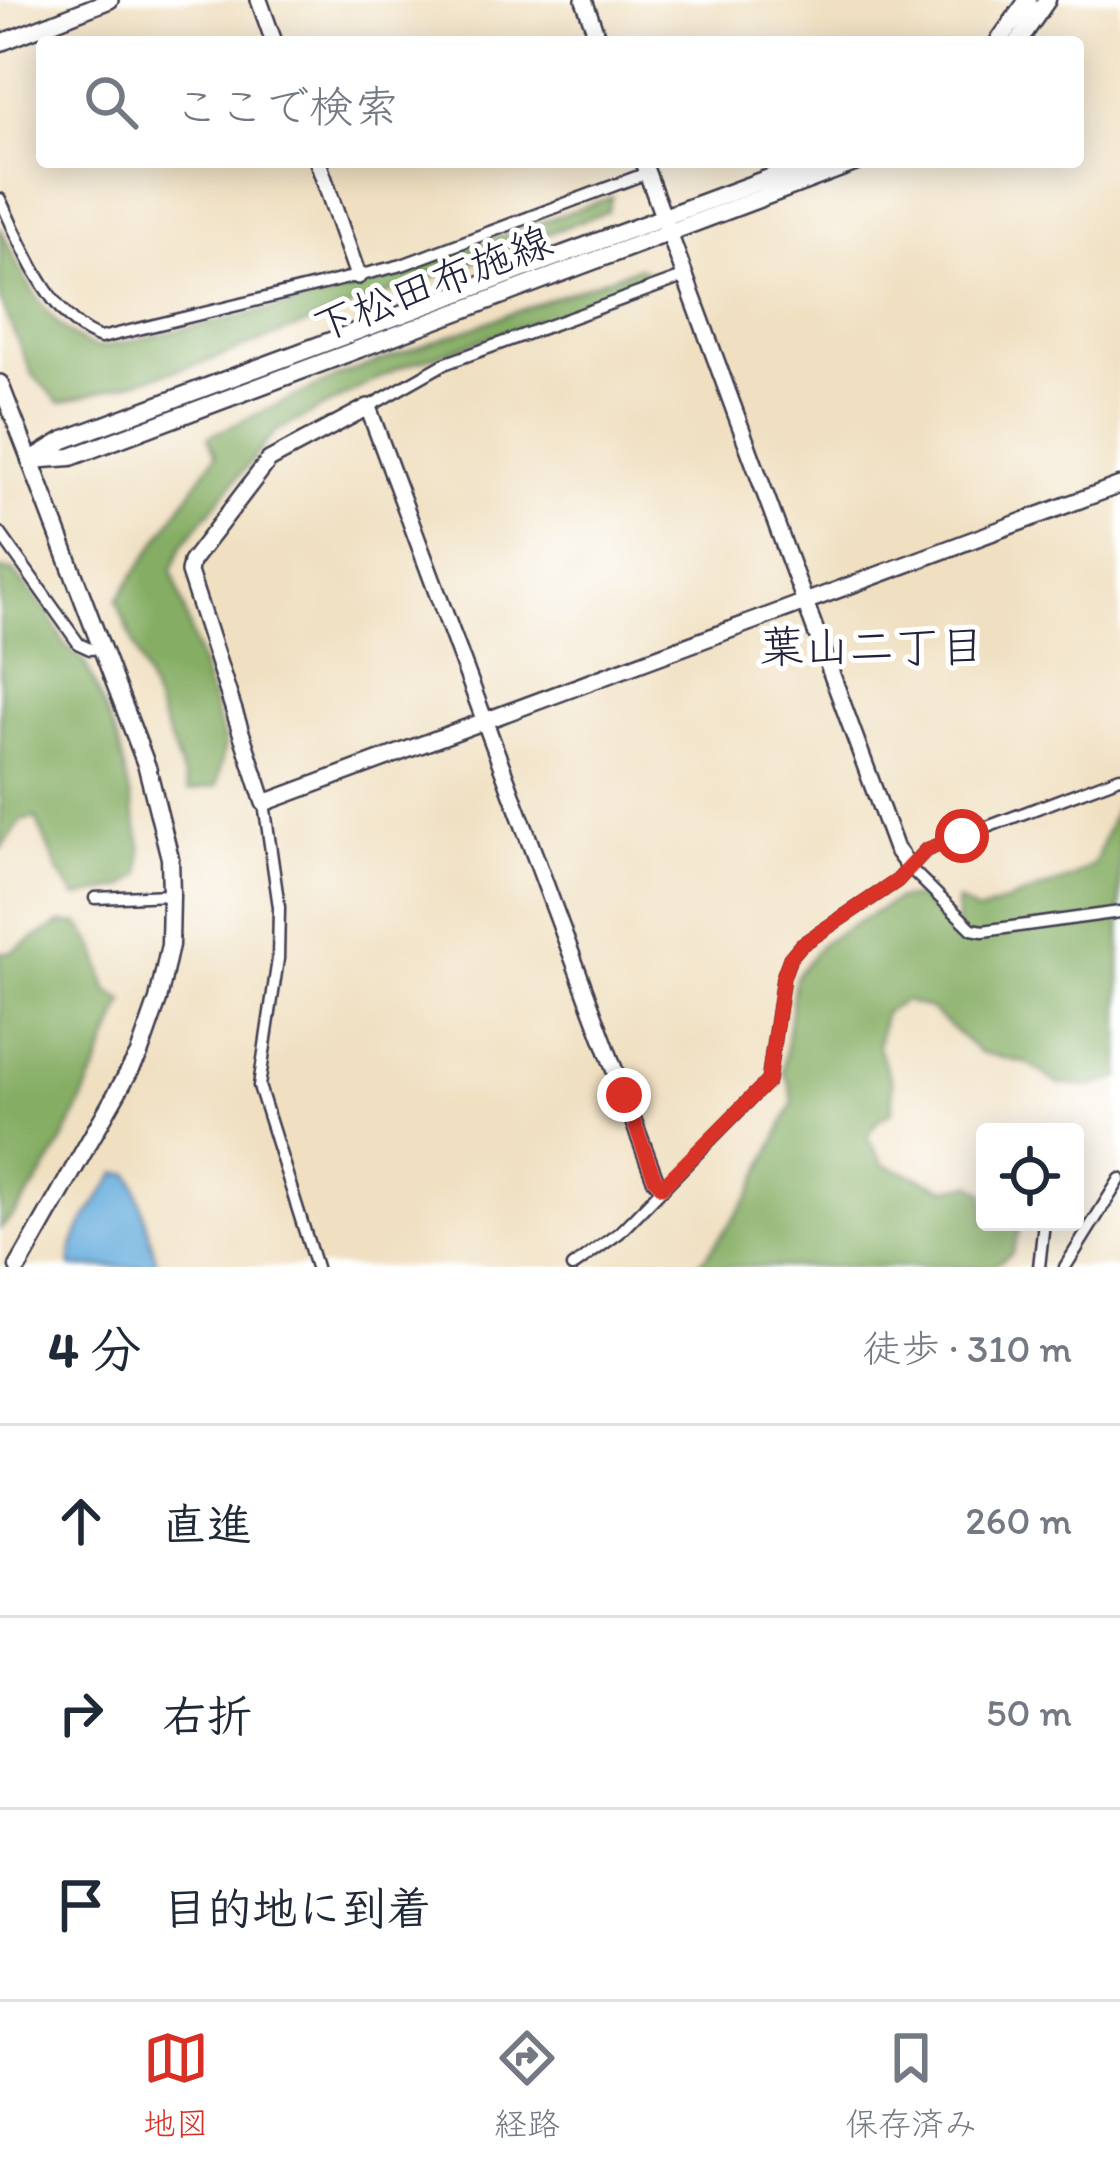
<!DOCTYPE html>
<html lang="ja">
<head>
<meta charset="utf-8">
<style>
	body { margin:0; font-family:Itim,"Klee One",sans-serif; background:#f6f6f7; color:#1f2937 }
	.controls { position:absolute; right:36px; bottom:36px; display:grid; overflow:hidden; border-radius:12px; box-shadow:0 6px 30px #0003 }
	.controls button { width:108px; height:108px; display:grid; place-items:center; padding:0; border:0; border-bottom:3px solid #e0e1e3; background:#fff; color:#1f2937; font:60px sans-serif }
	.stop { position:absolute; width:36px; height:36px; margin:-27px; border:9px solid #d93025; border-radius:50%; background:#fff }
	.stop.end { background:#d93025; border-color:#fff; box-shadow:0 3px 12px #0008 }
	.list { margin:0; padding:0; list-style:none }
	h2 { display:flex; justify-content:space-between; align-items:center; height:156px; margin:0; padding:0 48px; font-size:51px }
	h2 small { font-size:39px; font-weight:400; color:#747a83 }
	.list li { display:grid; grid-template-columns:78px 1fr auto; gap:36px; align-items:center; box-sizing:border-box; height:192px; padding:0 48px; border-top:3px solid #e0e1e3 }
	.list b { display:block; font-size:45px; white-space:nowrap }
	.list em { font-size:39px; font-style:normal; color:#747a83 }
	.icon { flex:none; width:66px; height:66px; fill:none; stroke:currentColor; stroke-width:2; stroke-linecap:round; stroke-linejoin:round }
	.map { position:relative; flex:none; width:1120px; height:1267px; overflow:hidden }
	.search { position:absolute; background:#fff; box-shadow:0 6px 30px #0003; left:36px; right:36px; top:36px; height:132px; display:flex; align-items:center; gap:30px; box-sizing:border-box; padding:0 42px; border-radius:12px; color:#747a83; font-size:45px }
	.sheet { height:732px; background:#fff }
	nav { display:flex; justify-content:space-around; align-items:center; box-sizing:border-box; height:168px; border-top:3px solid #e0e1e3; background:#fff; font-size:33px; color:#747a83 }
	nav a { display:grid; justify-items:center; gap:6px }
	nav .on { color:#d93025 }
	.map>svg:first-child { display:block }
</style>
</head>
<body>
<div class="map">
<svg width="1120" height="1267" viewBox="0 0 1120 1267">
	<rect width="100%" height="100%" fill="#fff"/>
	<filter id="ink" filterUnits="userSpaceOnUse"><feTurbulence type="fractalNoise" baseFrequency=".00833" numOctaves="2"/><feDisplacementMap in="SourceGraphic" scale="24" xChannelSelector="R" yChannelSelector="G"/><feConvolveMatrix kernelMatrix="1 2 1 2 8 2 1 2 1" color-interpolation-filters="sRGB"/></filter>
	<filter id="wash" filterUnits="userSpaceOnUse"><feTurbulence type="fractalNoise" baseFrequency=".004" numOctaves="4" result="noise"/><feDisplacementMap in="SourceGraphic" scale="48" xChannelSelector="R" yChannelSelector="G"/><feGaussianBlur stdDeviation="2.7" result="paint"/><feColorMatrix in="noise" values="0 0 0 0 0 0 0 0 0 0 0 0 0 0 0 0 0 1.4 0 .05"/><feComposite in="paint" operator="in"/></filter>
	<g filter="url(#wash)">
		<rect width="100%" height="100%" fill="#f0e0c1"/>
		<path fill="#85ad63" stroke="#54684f" stroke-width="3" d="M612 197 608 211 208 361 60 403 32 374 0 301V227C20 271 49 336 99 348L327 297Z
			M639 267 660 279 399 368 275 432 183 544 172 570 225 743 217 786 189 791 117 600 216 455 208 437 342 375Z
			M0 570 13 571 49 614 66 647 85 662 119 745 141 846V874L124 887 76 897 58 871 36 818 23 820 0 849Z
			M1120 795V1078L1090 1087 1058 1084 1029 1064 979 1052 929 1008 904 1001 884 1013 878 1047 892 1082V1111L878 1120 867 1137 883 1164 947 1189 972 1184 985 1194V1222H1013L1019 1231 1012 1253 992 1267H692L705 1258 749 1197 793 1103 790 1085 783 1071 795 977 822 943 898 899 922 897 940 920 956 928 957 901 978 912 1072 878 1095 863Z
			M61 923 79 924 96 948 107 990 124 1001C96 1073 56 1175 0 1229V952L9 953Z"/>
		<path fill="#67addd" stroke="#44688c" stroke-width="3" d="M117 1173 130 1174 135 1184 158 1267H71C68 1234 100 1199 117 1173Z"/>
	</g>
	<g filter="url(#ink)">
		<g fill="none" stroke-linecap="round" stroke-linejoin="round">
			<g stroke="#413e4f" stroke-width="15">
				<path id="street" d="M0 199C21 244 52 323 101 338L402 265 647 173
					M368 407 444 364 683 277
					M0 533 79 644 90 649 100 648
					M264 803 279 907 278 959 259 1086 316 1267
					M910 868 972 929 983 931 1120 912
					M95 898 171 895
					M572 1267 619 1233 768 1081 783 977 790 958 801 945 897 881 926 850 1120 777
					M1039 1267 1044 1222
					M1065 1267 1120 1179"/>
			</g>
			<g stroke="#413e4f" stroke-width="20">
				<path id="secondary" d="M259 0 274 42
					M584 0 599 42
					M0 43 110 0
					M318 162 358 276
					M643 162 896 849 910 868
					M0 383 30 460
					M662 1187 655 1179 368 407 269 460 191 562 189 572 264 803 1120 485"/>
			</g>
			<g stroke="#413e4f" stroke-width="21">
				<path id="primary" d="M998 42 1028 0
					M1018 42 1047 0
					M36 457 64 440 812 162
					M30 460 71 457 857 162
					M18 1267 139 1054 158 1000 170 945 171 895 170 858 147 767 30 460"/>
			</g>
			<use href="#street" stroke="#fff" stroke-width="10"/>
			<use href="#secondary" stroke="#fff" stroke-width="15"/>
			<use href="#primary" stroke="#fff" stroke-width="16"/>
		</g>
	</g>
	<g fill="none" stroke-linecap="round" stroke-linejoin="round" filter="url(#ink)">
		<path stroke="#d93025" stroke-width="15" d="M624 1095 655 1179 662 1187 768 1081 783 977 790 958 801 945 897 881 926 850 962 836"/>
	</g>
	<g text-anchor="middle" stroke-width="10" stroke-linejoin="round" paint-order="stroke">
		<g font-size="42" fill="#22223b" stroke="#fff">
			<text transform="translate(432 283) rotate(-21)" y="15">下松田布施線</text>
		</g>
		<g font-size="45" fill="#22223b" stroke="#fff">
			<text x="872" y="662">葉山二丁目</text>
		</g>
	</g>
</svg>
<div class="controls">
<button><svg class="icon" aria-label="locate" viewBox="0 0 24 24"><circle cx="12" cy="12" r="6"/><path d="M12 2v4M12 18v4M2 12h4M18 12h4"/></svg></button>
</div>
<div class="stop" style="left:962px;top:836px"></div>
<div class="stop end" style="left:624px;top:1095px"></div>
<div class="search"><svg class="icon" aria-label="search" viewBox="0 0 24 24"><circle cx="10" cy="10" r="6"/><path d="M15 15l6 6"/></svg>ここで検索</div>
</div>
<section class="sheet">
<h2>4 分<small>徒歩 · 310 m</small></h2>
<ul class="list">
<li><svg class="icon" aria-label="ahead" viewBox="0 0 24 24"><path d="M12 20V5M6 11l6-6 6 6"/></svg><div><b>直進</b></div><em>260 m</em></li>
<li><svg class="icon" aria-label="right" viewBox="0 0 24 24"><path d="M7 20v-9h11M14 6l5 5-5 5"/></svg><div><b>右折</b></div><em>50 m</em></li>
<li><svg class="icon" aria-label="arrive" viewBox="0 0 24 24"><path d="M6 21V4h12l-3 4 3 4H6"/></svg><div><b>目的地に到着</b></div></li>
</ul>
</section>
<nav>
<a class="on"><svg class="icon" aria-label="map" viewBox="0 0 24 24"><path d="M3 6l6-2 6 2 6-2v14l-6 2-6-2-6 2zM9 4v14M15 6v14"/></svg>地図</a>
<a><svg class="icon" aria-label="directions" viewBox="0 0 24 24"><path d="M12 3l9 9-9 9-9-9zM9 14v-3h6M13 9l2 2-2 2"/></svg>経路</a>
<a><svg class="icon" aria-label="saved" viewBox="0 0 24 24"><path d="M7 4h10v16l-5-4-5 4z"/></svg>保存済み</a>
</nav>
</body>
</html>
